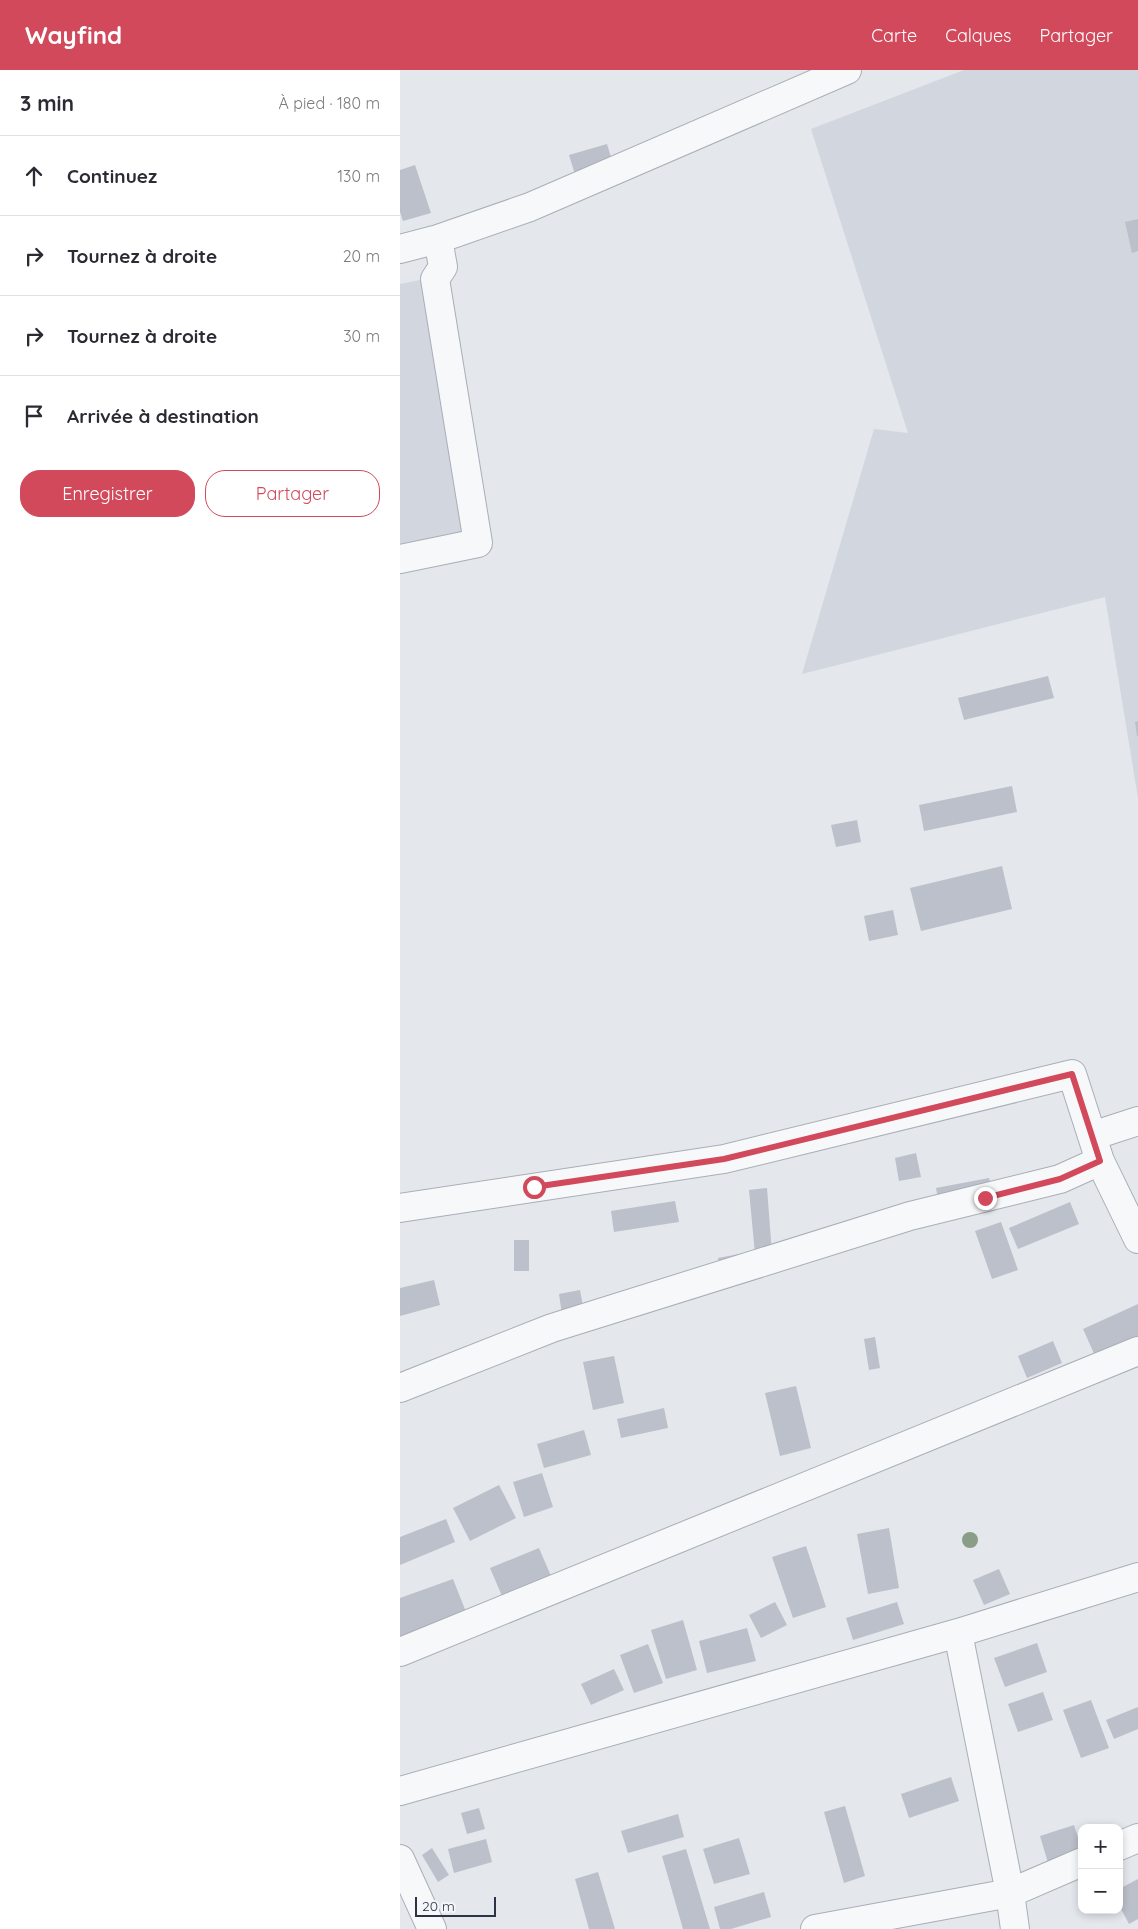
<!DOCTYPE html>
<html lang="fr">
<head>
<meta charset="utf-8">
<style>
	body { margin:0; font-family:Quicksand,sans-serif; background:#f2f2f3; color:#2b2b33 }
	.controls { position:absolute; right:15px; bottom:15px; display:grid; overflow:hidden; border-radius:10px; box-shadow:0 2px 8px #0003 }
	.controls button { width:45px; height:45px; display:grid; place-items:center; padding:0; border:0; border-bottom:1px solid #e1e1e2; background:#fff; color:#2b2b33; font:25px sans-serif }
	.scale { position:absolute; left:15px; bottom:12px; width:81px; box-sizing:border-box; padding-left:5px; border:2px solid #2b3445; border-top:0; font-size:14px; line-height:18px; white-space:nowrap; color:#2b3445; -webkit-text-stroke:4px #f4f6f9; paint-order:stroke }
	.stop { position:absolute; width:15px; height:15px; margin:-11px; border:4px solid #d1495b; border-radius:50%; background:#fff }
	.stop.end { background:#d1495b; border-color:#fff; box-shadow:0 1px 5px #0008 }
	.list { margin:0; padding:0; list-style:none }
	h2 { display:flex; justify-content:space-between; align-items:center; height:65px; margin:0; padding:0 20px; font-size:21px }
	h2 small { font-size:16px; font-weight:400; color:#7c7c81 }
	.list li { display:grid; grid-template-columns:32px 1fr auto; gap:15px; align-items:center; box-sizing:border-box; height:80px; padding:0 20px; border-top:1px solid #e1e1e2 }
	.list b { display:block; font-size:19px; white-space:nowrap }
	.list em { font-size:16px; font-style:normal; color:#7c7c81 }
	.actions { display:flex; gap:10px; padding:15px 20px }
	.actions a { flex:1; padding:11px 0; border:1px solid #d1495b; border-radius:20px; text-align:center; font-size:18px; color:#d1495b }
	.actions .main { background:#d1495b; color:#fff }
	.icon { flex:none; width:28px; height:28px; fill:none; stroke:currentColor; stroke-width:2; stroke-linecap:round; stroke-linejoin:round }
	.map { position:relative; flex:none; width:738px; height:1859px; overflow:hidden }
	header { display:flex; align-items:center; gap:30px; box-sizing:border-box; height:70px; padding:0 25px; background:#d1495b; color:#fff }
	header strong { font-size:24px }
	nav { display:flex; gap:28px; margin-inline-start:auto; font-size:18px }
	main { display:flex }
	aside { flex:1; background:#fff }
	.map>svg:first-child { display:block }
</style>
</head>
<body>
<header>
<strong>Wayfind</strong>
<nav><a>Carte</a><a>Calques</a><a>Partager</a></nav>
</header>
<main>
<aside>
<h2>3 min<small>À pied · 180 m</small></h2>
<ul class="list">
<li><svg class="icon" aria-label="ahead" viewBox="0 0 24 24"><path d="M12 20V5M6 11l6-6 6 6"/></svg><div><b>Continuez</b></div><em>130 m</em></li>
<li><svg class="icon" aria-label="right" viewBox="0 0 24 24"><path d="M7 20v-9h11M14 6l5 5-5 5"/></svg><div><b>Tournez à droite</b></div><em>20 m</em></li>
<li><svg class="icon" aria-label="right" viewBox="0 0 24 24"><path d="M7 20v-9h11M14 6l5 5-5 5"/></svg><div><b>Tournez à droite</b></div><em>30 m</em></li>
<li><svg class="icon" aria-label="arrive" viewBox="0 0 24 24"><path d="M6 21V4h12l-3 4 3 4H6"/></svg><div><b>Arrivée à destination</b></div></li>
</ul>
<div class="actions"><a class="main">Enregistrer</a><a>Partager</a></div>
</aside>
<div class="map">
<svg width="738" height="1859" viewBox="0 0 738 1859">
	<rect width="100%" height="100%" fill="#e4e7ec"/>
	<path fill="#d2d6de" d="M564 0H738V728L705 527 402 604 474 359 508 363 411 59Z
		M25 209 66 463 0 475V214Z"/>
	<path fill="#bbc0ca" d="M207 74 214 97 176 108 169 85Z
		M15 95 31 143 3 151 0 142V100Z
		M738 149V181L732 183 725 152Z
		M648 606 654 628 564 650 558 628Z
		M738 651V666H737L735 652Z
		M612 716 617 742 524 761 519 735Z
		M457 750 461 772 436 777 431 755Z
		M602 796 612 839 521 861 510 818Z
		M493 840 498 865 469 871 464 846Z
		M516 1083 521 1107 499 1111 495 1088Z
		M589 1108 593 1123 539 1134 536 1118Z
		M367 1118 372 1183 355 1184 349 1120Z
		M275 1131 279 1152 214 1162 211 1141Z
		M670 1132 679 1154 618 1179 609 1158Z
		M601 1152 618 1200 592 1209 575 1161Z
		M114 1170H129V1201H114Z
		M339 1184 341 1197 320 1201 318 1188Z
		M34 1210 40 1235 0 1246V1218Z
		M180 1220 184 1242 162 1245 159 1224Z
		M738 1234V1270L696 1288 683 1259Z
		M475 1267 480 1298 469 1300 464 1269Z
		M653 1271 662 1293 627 1308 618 1286Z
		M214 1286 224 1333 193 1340 183 1292Z
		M396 1316 411 1378 380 1386 365 1323Z
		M264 1338 268 1358 221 1368 217 1349Z
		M184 1360 191 1385 144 1398 137 1374Z
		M142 1403 153 1437 124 1447 113 1412Z
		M99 1415 116 1448 70 1471 53 1438Z
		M46 1449 55 1472 0 1495V1467Z
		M489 1458 499 1518 468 1524 457 1464Z
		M406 1476 426 1537 393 1548 372 1487Z
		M139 1478 151 1506 102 1526 90 1498Z
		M599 1499 610 1524 584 1535 573 1510Z
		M53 1509 68 1547 0 1573V1528Z
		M375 1532 387 1555 361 1568 349 1545Z
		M497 1532 504 1554 453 1570 446 1548Z
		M283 1550 297 1600 266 1609 251 1560Z
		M347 1558 356 1591 307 1603 299 1571Z
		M637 1573 647 1602 605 1617 594 1588Z
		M248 1574 263 1613 234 1623 220 1585Z
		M214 1599 224 1620 191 1635 181 1614Z
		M643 1622 653 1650 618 1662 608 1634Z
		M691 1630 709 1678 681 1688 663 1640Z
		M738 1637V1659L714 1669 706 1650Z
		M551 1707 559 1731 509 1748 501 1724Z
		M445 1736 465 1806 444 1813 424 1742Z
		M79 1738 85 1759 67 1764 61 1743Z
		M278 1744 284 1767 228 1783 221 1761Z
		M674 1755 682 1780 649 1796 640 1766Z
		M339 1768 350 1804 314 1814 303 1779Z
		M86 1769 92 1792 54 1803 48 1779Z
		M32 1778 49 1805 38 1812 22 1785Z
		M286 1779 310 1859H283L262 1786Z
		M198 1802 215 1859H189L175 1809Z
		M738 1809V1849L729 1854 719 1835V1819Z
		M364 1822 371 1847 331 1859H320L314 1837Z"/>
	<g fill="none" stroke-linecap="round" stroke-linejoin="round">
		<g stroke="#a9aeb7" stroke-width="30">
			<path id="minor" d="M0 179 38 169 130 137 447 0
				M0 489 78 473 35 209 43 197 38 169
				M692 1066 738 1051
				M0 1138 324 1089 672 1004 700 1091 738 1169
				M0 1318 152 1258 510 1146 660 1109 700 1091
				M558 1563 610 1823 615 1859
				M0 1582 738 1281
				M0 1721 558 1563 738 1507
				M719 1776 738 1768
				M0 1789 32 1859
				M415 1859 610 1823 682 1792"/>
		</g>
		<use href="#minor" stroke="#f7f8fa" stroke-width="28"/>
	</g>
	<circle fill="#899d89" cx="570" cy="1470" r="8"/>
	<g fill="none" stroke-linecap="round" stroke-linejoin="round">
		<path stroke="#d1495b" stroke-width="6" d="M134 1117 324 1089 672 1004 700 1091 660 1109 585 1128"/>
	</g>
</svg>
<div class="controls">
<button>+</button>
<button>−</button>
</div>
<div class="scale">20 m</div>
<div class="stop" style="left:134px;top:1117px"></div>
<div class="stop end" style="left:585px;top:1128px"></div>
</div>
</main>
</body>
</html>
